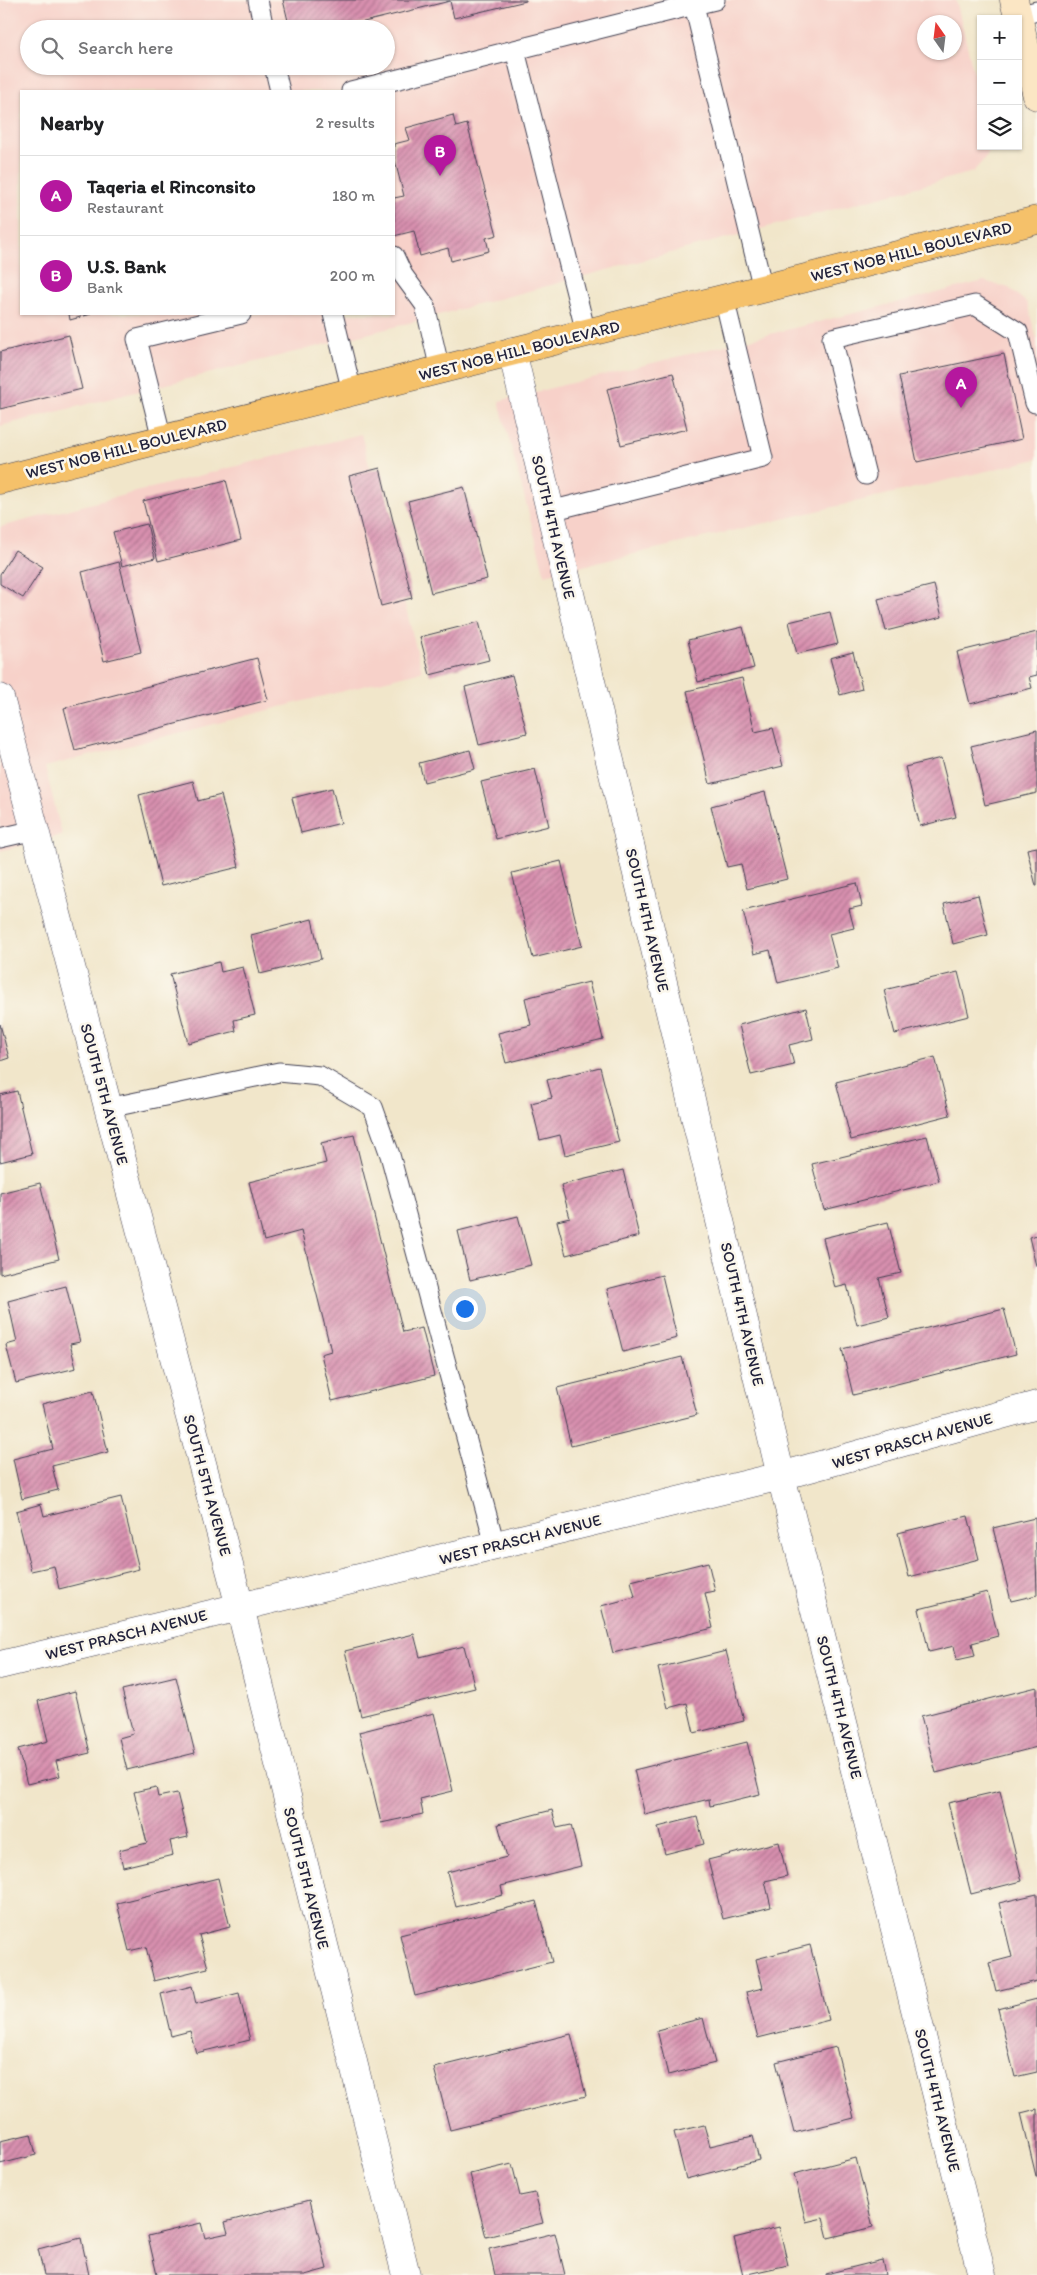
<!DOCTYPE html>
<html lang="en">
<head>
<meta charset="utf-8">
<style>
	body { margin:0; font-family:Itim,sans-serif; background:#f6f6f6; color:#202124 }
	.controls { position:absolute; right:15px; top:15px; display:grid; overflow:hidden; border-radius:0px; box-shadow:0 1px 4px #0004 }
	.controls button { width:45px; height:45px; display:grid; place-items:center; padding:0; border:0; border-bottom:1px solid #e0e0e0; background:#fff; color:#202124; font:25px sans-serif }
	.compass { position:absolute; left:917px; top:15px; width:45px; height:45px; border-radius:50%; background:#fff; box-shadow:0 1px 4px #0004; rotate:346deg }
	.you { position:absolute; left:464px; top:1308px; width:18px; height:18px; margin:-12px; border:4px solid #fff; border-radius:50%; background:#1a73e8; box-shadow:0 0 0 8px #1a73e833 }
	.badge { display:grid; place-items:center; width:32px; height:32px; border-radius:50%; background:#b5179e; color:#fff; font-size:16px; font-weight:700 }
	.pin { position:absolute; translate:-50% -41px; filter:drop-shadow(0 1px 2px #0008) }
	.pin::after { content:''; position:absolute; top:26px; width:18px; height:15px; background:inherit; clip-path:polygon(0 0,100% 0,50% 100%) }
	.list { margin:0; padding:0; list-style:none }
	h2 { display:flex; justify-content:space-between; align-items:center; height:65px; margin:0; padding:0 20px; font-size:21px }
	h2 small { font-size:16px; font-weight:400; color:#757577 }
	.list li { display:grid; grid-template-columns:32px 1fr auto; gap:15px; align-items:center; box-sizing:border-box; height:80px; padding:0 20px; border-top:1px solid #e0e0e0 }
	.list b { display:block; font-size:19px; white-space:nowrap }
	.list p { margin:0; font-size:16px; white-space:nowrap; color:#757577 }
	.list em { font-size:16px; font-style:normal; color:#757577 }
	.icon { flex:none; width:28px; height:28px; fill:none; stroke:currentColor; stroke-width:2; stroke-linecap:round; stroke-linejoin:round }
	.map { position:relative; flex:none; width:1037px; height:2275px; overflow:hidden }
	.search { position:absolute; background:#fff; box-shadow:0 1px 4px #0004; left:20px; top:20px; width:375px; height:55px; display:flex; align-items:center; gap:12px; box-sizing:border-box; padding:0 18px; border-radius:28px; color:#757577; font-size:19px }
	.panel { position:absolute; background:#fff; box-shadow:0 1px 4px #0004; left:20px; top:90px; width:375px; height:225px; border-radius:0px }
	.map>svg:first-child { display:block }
</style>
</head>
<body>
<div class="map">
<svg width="1037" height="2275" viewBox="0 0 1037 2275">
	<defs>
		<pattern id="building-hatch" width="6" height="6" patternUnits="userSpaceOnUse" patternTransform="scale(1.25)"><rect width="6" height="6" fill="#d890af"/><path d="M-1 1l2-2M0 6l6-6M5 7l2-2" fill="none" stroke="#af7590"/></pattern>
	</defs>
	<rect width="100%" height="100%" fill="#fbf7ec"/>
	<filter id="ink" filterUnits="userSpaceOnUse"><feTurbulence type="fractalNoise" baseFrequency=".02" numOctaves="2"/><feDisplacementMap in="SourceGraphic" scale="10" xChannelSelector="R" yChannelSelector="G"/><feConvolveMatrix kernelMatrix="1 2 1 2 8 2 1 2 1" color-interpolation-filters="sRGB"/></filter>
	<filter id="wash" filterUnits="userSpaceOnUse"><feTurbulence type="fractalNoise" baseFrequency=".0096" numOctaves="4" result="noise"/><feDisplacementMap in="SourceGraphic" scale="20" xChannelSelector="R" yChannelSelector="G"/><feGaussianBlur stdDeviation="1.12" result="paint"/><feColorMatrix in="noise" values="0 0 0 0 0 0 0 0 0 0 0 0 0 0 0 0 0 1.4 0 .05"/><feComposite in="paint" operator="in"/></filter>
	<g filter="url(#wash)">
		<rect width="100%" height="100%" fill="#f1e6ca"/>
		<path fill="#f7d1c9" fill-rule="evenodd" d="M0 0H956L981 103V146H988L987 156 973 172 390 328 0 426ZM924 22H954V52H924ZM29 29H386V66H29ZM21 91H394V314H21Z
			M984 281 1009 288 1027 303 1037 340V459L545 575 499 401Z
			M361 434 422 671 45 767 62 835 0 851V527Z"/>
		<g id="blocks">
			<path fill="url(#building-hatch)" d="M283 0H526V1L454 18 450 1 335 29H290Z
				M453 115 456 127 467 124 497 235 486 238 489 251 451 261 448 248 420 256 414 231 394 236V198L404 196 394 157V144L410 140 406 128Z
				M69 314H91L70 320Z
				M69 335 82 389 0 409V352Z
				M1004 354 1022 439 917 462 899 376Z
				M673 373 687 429 621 445 607 389Z
				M380 468 412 598 381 606 349 476Z
				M226 480 241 540 158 561 143 501Z
				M464 487 487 579 431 593 408 501Z
				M147 524 155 558 122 566 113 532Z
				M15 550 43 567 23 598 0 584V574Z
				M119 562 141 652 104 661 82 572Z
				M934 585 942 617 886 631 878 599Z
				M830 612 838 644 797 654 789 622Z
				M479 622 489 660 430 675 420 637Z
				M743 627 754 668 698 682 688 640Z
				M1037 632V675L1029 677 1032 688 970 704 957 652Z
				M853 652 862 689 840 695 830 658Z
				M257 658 268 700 75 750 64 708Z
				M512 675 527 733 479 745 465 687Z
				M742 678 755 732 773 728 783 766 710 784 687 691Z
				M1037 730V793L985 805 971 746Z
				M470 750 475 769 424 782 419 763Z
				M941 758 956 817 920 826 905 767Z
				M535 769 549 826 496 839 481 782Z
				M193 781 198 801 221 795 239 867 161 886 139 795Z
				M332 788 341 823 301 833 292 798Z
				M765 792 787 879 747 889 741 864 727 867 711 806Z
				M1037 847V886H1036L1027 849Z
				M561 861 582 946 533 958 512 873Z
				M857 883 862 906 849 909 854 928 829 934 838 968 778 983 770 950 754 954 743 911Z
				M978 895 988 935 953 944 944 904Z
				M312 919 321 959 260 974 251 935Z
				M219 962 221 972 243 967 255 1015 234 1020 236 1031 188 1043 170 974Z
				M958 972 969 1016 895 1034 884 990Z
				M589 982 603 1039 506 1063 498 1033 531 1025 525 998Z
				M806 1008 813 1039 789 1045 794 1065 751 1075 739 1025Z
				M0 1024 9 1058 0 1061Z
				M935 1057 950 1115 851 1140 836 1082Z
				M600 1067 619 1142 565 1155 560 1135 540 1140 531 1103 552 1098 547 1080Z
				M17 1091 32 1154 0 1162V1095Z
				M354 1135 403 1332 422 1328 434 1376 332 1401 321 1354 331 1351 301 1231 264 1241 249 1182 326 1163 321 1143Z
				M927 1136 939 1181 824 1210 812 1164Z
				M623 1170 639 1236 566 1255 557 1221 570 1218 561 1185Z
				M40 1183 59 1259 0 1274V1193Z
				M518 1216 531 1265 470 1280 458 1231Z
				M888 1222 901 1273 879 1278 889 1317 857 1325 847 1285 835 1288 823 1238Z
				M1037 1235V1266H1036L1029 1237Z
				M662 1275 677 1338 623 1352 607 1289Z
				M66 1286 80 1342 70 1344 76 1368 16 1383 6 1345 17 1342 8 1301Z
				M1004 1309 1016 1354 853 1395 842 1349Z
				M682 1357 697 1415 571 1446 557 1388Z
				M93 1391 108 1452 52 1466 58 1490 22 1499 13 1459 53 1449 42 1404Z
				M121 1497 139 1569 59 1589 54 1566 31 1571 16 1511 41 1504 44 1516Z
				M968 1516 979 1559 909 1577 898 1533Z
				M1035 1518 1037 1595 1011 1601 993 1528Z
				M708 1562 715 1591 705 1593 713 1628 613 1653 601 1606 635 1597 631 1581Z
				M987 1592 998 1636 972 1643 975 1656 957 1660 954 1646 929 1652 919 1609Z
				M414 1634 420 1657 464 1646 475 1688 361 1716 345 1651Z
				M726 1651 744 1721 694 1733 687 1703 668 1708 658 1668Z
				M176 1677 195 1753 127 1770 119 1738 133 1734 122 1690Z
				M1037 1687V1747L936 1773 921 1716Z
				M75 1691 90 1753 56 1761 60 1776 27 1784 18 1749 48 1741 38 1701Z
				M434 1713 453 1791 420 1799 423 1814 381 1823 359 1732Z
				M747 1742 760 1794 710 1806 709 1799 645 1815 634 1770Z
				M156 1787 158 1797 177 1793 188 1837 170 1841 173 1855 123 1867 119 1850 147 1843 134 1792Z
				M1000 1791 1022 1881 971 1894 948 1803Z
				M552 1810 557 1828 571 1825 581 1866 501 1886 503 1895 456 1907 447 1872 507 1857 498 1824Z
				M697 1817 704 1844 665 1854 658 1827Z
				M779 1842 787 1876 765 1881 771 1907 723 1919 708 1860Z
				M218 1878 230 1927 199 1935 208 1968 154 1981 146 1947 129 1951 117 1903Z
				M1037 1894V1981L996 1991 989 1963 1012 1957 999 1903Z
				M536 1901 552 1962 415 1996 400 1935Z
				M810 1945 829 2020 758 2038 746 1992 763 1988 756 1959Z
				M192 1986 196 2004 239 1993 250 2040 196 2053 190 2031 171 2036 161 1994Z
				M1037 1999V2072L1015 2077 998 2009Z
				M703 2018 715 2063 668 2075 657 2030Z
				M571 2034 586 2096 450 2130 434 2068Z
				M836 2047 854 2118 794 2133 776 2062Z
				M1037 2109V2176H1036L1021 2113Z
				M704 2125 710 2146 753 2136 759 2160 686 2179 674 2132Z
				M31 2134 36 2155 0 2164V2141Z
				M856 2158 873 2227 828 2238 823 2218 806 2222 794 2174Z
				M512 2164 520 2196 535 2193 543 2223 486 2237 470 2174Z
				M310 2200 327 2269 305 2275H157L148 2236 201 2223 205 2238 228 2233 225 2222Z
				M779 2227 788 2265 743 2275 734 2238Z
				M555 2233 565 2275H495L489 2249Z
				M81 2238 89 2275H44L38 2249Z
				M882 2260 885 2275H826V2274Z"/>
		</g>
	</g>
	<g filter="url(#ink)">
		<use href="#blocks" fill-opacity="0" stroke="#413f50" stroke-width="1"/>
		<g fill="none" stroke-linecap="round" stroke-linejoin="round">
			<g stroke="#413f50" stroke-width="21">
				<path id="lane" d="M258 0 264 29
					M694 5 715 0
					M1018 16 1037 11
					M515 50 586 333
					M274 66 280 91
					M351 91 694 5 763 289
					M394 256 403 275 425 305 440 370
					M333 314 352 392
					M162 439 137 339 241 314
					M866 475 832 338 975 305 1018 332 1035 403H1037
					M550 511 763 458 724 298
					M0 838 35 830
					M108 1108 279 1072 320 1076 373 1107 390 1155 495 1545"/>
			</g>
			<g stroke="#413f50" stroke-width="29">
				<path id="street" d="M512 351 781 1476 982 2275
					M0 698 240 1607 406 2275
					M0 1665 781 1476 1037 1405"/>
			</g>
			<g stroke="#413f50" stroke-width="29">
				<path id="secondary" d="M1014 0 1037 96"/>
			</g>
			<g stroke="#413f50" stroke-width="29">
				<path id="primary" d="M0 480 1037 220"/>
			</g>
			<use href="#lane" stroke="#fff" stroke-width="19"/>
			<use href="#street" stroke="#fff" stroke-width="28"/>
			<use href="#secondary" stroke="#fbe6c4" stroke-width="28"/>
			<use href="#primary" stroke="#f5c16b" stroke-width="28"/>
		</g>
	</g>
	<g text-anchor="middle" stroke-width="5" stroke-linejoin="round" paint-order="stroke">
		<g font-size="16" fill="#22223b" stroke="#fbf7ec">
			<text transform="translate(911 251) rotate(-14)" y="6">WEST NOB HILL BOULEVARD</text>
			<text transform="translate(519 350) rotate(-14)" y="6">WEST NOB HILL BOULEVARD</text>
			<text transform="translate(126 448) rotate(-14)" y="6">WEST NOB HILL BOULEVARD</text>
			<text transform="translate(554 527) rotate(77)" y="6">SOUTH 4TH AVENUE</text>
			<text transform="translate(648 920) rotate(77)" y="6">SOUTH 4TH AVENUE</text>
			<text transform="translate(105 1094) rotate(75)" y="6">SOUTH 5TH AVENUE</text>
			<text transform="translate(743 1314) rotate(77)" y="6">SOUTH 4TH AVENUE</text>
			<text transform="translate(912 1440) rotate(-16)" y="6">WEST PRASCH AVENUE</text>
			<text transform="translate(208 1485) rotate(75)" y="6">SOUTH 5TH AVENUE</text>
			<text transform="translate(520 1539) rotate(-14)" y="6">WEST PRASCH AVENUE</text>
			<text transform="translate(126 1634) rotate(-14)" y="6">WEST PRASCH AVENUE</text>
			<text transform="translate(840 1707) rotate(76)" y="6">SOUTH 4TH AVENUE</text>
			<text transform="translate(307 1878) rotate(76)" y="6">SOUTH 5TH AVENUE</text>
			<text transform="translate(938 2100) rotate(76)" y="6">SOUTH 4TH AVENUE</text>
		</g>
	</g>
</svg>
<div class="controls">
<button>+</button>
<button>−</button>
<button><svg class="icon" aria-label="layers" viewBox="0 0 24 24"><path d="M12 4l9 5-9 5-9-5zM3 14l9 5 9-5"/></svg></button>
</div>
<svg class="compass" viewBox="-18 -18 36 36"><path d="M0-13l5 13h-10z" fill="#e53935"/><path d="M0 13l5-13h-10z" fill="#757577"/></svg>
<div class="you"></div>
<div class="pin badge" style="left:961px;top:408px">A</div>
<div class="pin badge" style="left:440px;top:176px">B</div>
<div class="search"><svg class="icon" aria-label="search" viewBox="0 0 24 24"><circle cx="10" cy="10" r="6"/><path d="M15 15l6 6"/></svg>Search here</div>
<section class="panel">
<h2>Nearby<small>2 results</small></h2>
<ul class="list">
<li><span class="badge">A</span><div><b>Taqeria el Rinconsito</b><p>Restaurant</p></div><em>180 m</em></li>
<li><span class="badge">B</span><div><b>U.S. Bank</b><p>Bank</p></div><em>200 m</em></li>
</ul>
</section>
</div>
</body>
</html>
